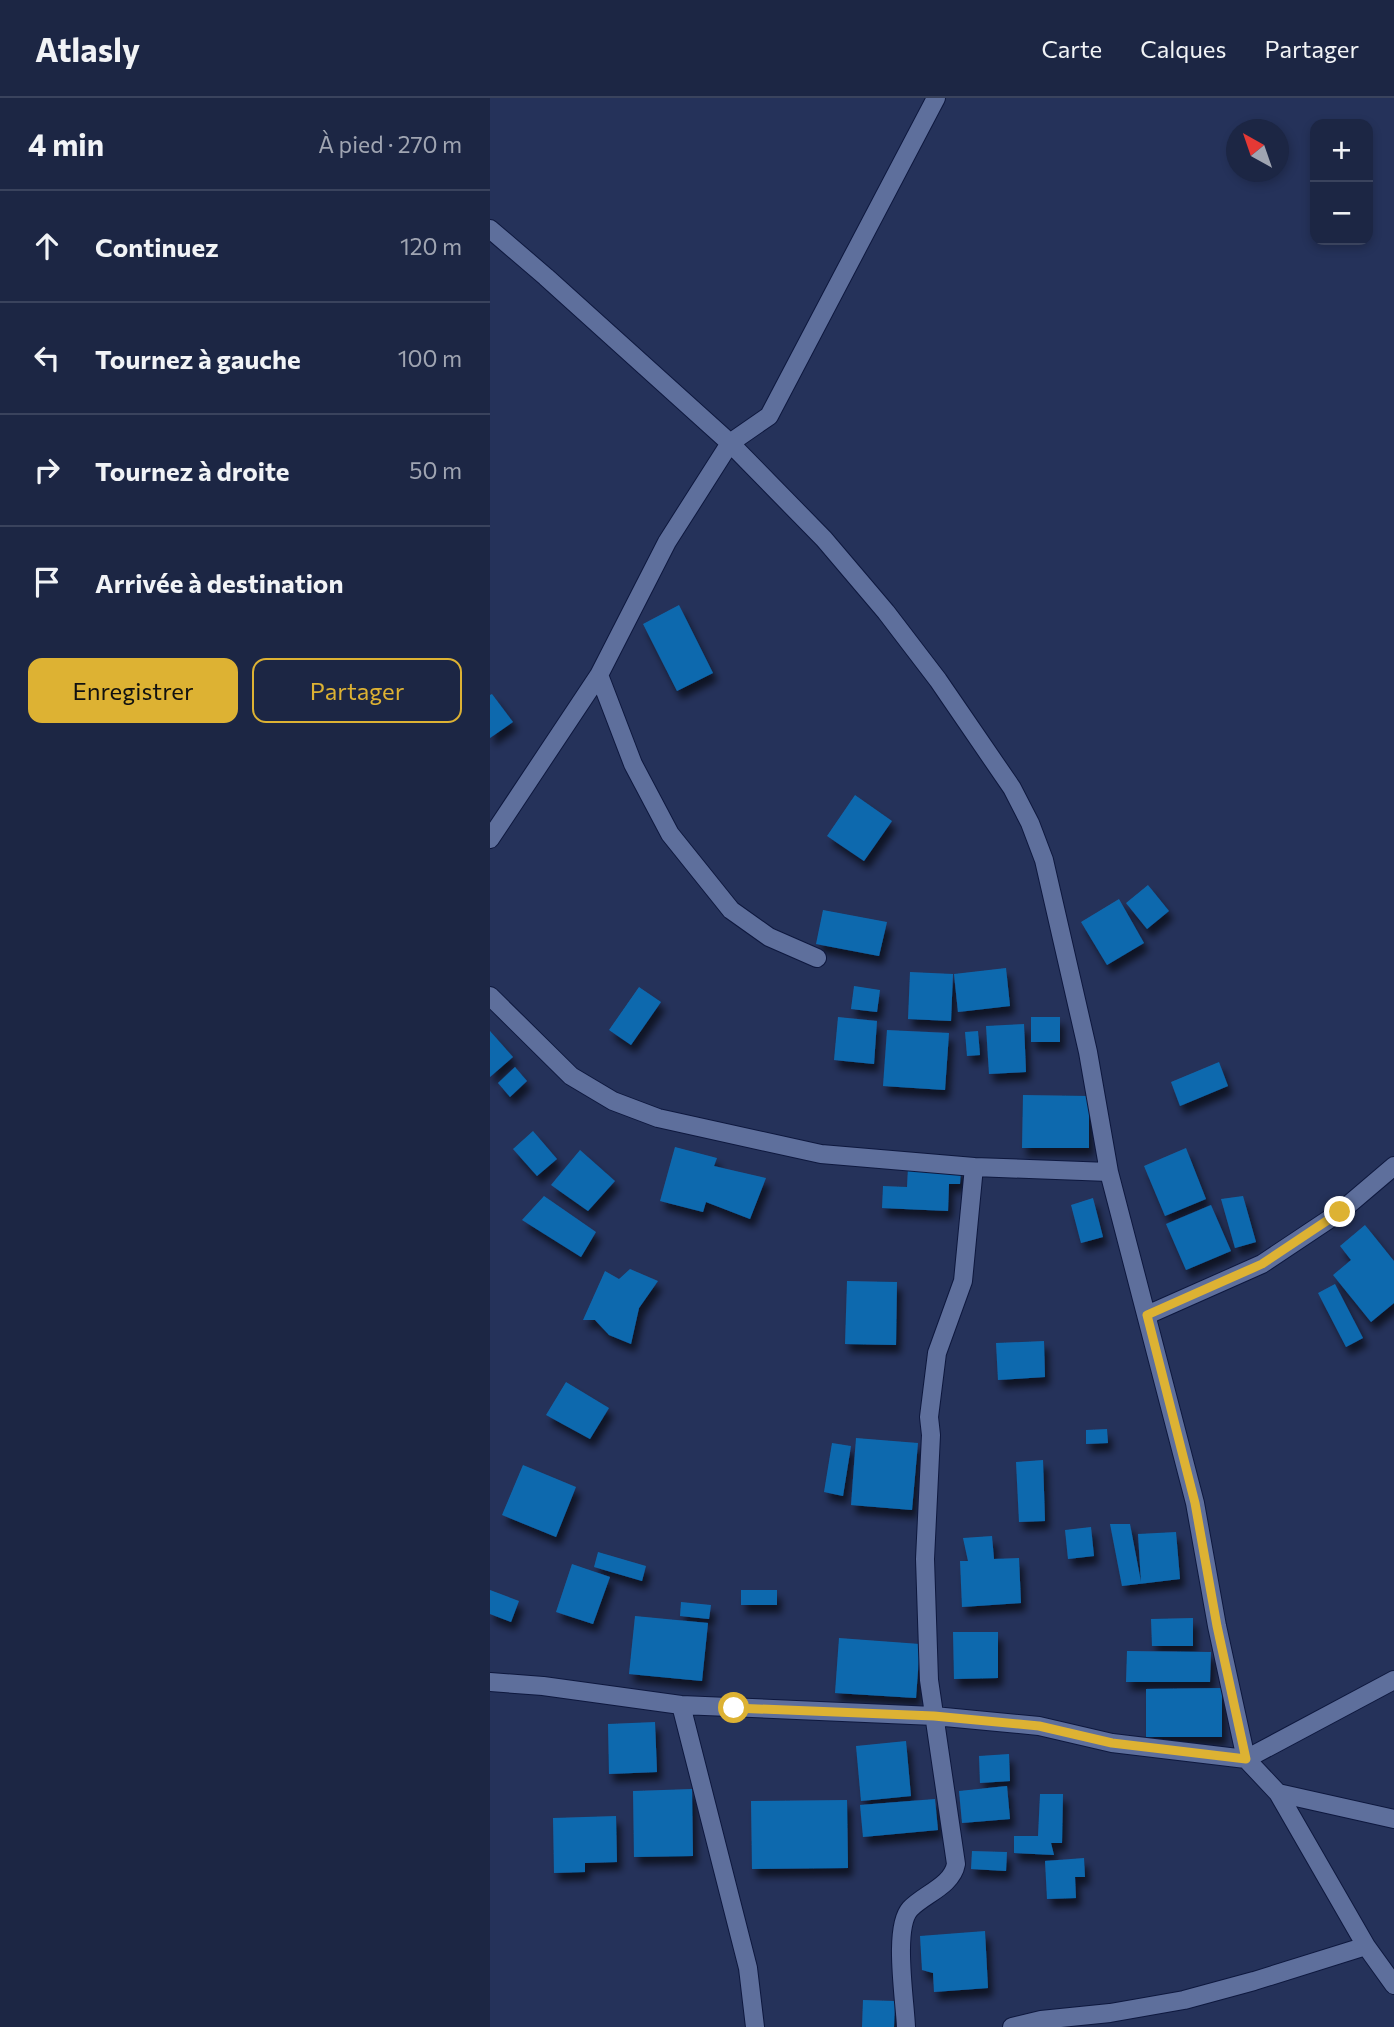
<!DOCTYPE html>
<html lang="fr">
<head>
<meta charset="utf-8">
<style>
	body { margin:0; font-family:Commissioner,sans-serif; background:#252e4b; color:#f1f3f6 }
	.controls { position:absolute; right:21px; top:21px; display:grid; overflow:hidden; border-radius:14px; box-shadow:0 4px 10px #0003 }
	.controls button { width:63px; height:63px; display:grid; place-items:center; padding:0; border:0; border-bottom:2px solid #3a435d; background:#1c2644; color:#f1f3f6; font:35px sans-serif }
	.compass { position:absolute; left:736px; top:21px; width:63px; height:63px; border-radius:50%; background:#1c2644; box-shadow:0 4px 10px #0003; rotate:320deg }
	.stop { position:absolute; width:21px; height:21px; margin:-16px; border:5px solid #ddb233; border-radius:50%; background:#fff }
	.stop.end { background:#ddb233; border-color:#fff; box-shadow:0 2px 7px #0008 }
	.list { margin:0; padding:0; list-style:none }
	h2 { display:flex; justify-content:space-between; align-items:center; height:91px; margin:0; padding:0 28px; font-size:30px }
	h2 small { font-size:23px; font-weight:400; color:#a0a5b2 }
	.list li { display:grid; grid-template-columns:46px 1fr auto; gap:21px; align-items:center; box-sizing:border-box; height:112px; padding:0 28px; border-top:2px solid #3a435d }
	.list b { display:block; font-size:26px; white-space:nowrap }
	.list em { font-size:23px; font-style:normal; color:#a0a5b2 }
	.actions { display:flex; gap:14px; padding:21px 28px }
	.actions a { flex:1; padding:16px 0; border:2px solid #ddb233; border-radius:14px; text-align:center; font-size:24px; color:#ddb233 }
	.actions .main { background:#ddb233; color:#111 }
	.icon { flex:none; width:38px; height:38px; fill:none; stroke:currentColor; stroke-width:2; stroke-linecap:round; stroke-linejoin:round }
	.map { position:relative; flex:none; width:904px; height:1929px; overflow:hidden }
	header { display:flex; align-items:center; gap:42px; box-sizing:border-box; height:98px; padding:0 35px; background:#1c2644; border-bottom:2px solid #3a435d }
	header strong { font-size:33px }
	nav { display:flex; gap:38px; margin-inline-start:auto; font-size:24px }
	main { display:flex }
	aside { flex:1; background:#1c2644 }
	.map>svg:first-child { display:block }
</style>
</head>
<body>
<header>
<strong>Atlasly</strong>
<nav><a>Carte</a><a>Calques</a><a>Partager</a></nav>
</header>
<main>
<aside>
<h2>4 min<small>À pied · 270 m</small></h2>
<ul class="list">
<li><svg class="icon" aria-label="ahead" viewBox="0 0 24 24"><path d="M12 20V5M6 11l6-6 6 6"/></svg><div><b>Continuez</b></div><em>120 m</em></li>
<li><svg class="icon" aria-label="left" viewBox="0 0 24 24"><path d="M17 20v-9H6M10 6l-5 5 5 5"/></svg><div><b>Tournez à gauche</b></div><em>100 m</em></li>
<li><svg class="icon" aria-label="right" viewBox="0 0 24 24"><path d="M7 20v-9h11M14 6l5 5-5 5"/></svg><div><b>Tournez à droite</b></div><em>50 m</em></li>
<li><svg class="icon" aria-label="arrive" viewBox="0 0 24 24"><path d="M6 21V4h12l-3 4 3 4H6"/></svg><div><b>Arrivée à destination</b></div></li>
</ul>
<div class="actions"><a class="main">Enregistrer</a><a>Partager</a></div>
</aside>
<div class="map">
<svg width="904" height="1929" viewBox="0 0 904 1929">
	<defs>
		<filter id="shadow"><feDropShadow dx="4.5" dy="8" stdDeviation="3.5" flood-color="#0009"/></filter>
	</defs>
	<rect width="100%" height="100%" fill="#25325a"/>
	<path fill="#1169ae" filter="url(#shadow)" d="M189 507 223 575 187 593 153 526Z
		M2 596 23 624 0 640V597Z
		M365 697 402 723 374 763 337 738Z
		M658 787 679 813 657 831 636 805Z
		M629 801 654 845 617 867 591 824Z
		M333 812 397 824 389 858 326 846Z
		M516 870 520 908 468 914 464 876Z
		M420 874 463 876 461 923 418 921Z
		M364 888 390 892 387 914 361 911Z
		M149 889 171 904 141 947 119 932Z
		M348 919 387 923 384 966 344 962Z
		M541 919H570V944H541Z
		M534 926 536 974 499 976 496 928Z
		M397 932 459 935 455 992 393 988Z
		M0 933 23 959 0 979Z
		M488 933 490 957 477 958 475 934Z
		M729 964 738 988 690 1008 681 984Z
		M25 969 37 983 20 999 8 985Z
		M533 997 599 998V1050H532Z
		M43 1033 67 1061 47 1078 23 1051Z
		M185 1049 227 1060 224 1068 276 1080 260 1121 216 1104 213 1114 170 1103Z
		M696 1050 716 1101 675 1118 654 1068Z
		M90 1052 125 1083 98 1113 61 1087Z
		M418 1069 471 1071 470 1086H459L458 1113 392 1110 393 1088 417 1089Z
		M54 1098 106 1134 91 1159 32 1122Z
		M753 1098 766 1144 745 1150 731 1101Z
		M603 1100 613 1139 591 1145 581 1107Z
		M721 1107 741 1153 696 1172 676 1126Z
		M875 1127 904 1163V1205L881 1224 843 1177 861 1162 850 1148Z
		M140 1171 168 1183 149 1210 141 1246 119 1237 105 1222H93L115 1173 129 1181Z
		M357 1183 407 1184 406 1247 355 1246Z
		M845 1186 873 1240 856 1249 828 1195Z
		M554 1243 555 1279 508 1282 506 1245Z
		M76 1284 119 1310 100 1341 56 1317Z
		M617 1331 618 1345 596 1346V1332Z
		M366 1340 428 1345 422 1412 361 1407Z
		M342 1345 361 1348 353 1398 334 1394Z
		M553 1362 555 1423 529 1424 526 1364Z
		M33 1367 86 1389 66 1439 12 1417Z
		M620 1426H640L651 1484 648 1436 686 1434 690 1481 632 1488Z
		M601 1429 604 1458 578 1461 575 1432Z
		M502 1438 504 1461 529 1460 531 1505 472 1509 470 1463H478L473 1440Z
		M108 1454 156 1468 152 1483 104 1469Z
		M82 1466 120 1479 103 1526 66 1514Z
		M0 1492 29 1503 21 1524 0 1516Z
		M251 1492H287V1507H251Z
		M191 1504 221 1507 219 1521 190 1518Z
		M145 1518 218 1525 212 1583 139 1576Z
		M703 1520V1548H662L661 1521Z
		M463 1534H508V1580L464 1581Z
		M349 1540 430 1546 426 1600 345 1595Z
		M637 1553 721 1554 720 1584H636Z
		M732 1590V1639H656V1591Z
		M165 1624 167 1674 119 1676 118 1626Z
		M416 1643 421 1698 371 1703 366 1648Z
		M519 1656 520 1683 490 1685 489 1658Z
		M517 1688 520 1721 472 1725 469 1693Z
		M202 1691 203 1758 144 1759 143 1693Z
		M550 1696H573L572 1745H561L564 1757 524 1755V1738H548Z
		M445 1701 448 1732 373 1739 370 1707Z
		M357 1702 358 1770 262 1771 261 1703Z
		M126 1718 127 1764 95 1765V1774L64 1775 63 1720Z
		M482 1753 517 1754 516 1773 481 1771Z
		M594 1760 595 1779H585L586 1800 557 1801 555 1763Z
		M495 1833 498 1890 444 1894 443 1875 432 1872 430 1838Z
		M373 1902 405 1903 404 1929H372Z"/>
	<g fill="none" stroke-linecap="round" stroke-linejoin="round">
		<g stroke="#0e183e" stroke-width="20">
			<path id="minor" d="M0 131 56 179 240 345 279 318 446 0
				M109 577 143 666 180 736 241 812 279 839 327 860
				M0 741 109 577 177 444 240 345 334 441 396 514 448 582 522 690 540 725 554 762 598 954 619 1074 705 1405 727 1528 756 1661 622 1645 549 1628 444 1618 191 1607 53 1588 0 1584
				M0 898 81 978 123 1003 168 1020 331 1056 484 1069 619 1074
				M657 1217 772 1166 850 1114 904 1068
				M904 1582 756 1661 788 1695 876 1848 904 1887
				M191 1607 258 1870 265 1929
				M788 1695 904 1721
				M416 1929C415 1902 403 1830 420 1811 434 1796 462 1788 466 1766L439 1582 435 1461 441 1337 439 1319 447 1255 473 1183 484 1069
				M522 1929 551 1922 620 1915 694 1902 764 1883 876 1848"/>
		</g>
		<use href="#minor" stroke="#5e6f9c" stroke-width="18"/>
	</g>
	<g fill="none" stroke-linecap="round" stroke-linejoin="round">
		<path stroke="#ddb233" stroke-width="9" d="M244 1610 444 1618 549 1628 622 1645 756 1661 727 1528 705 1405 657 1217 772 1166 850 1114"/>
	</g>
</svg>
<div class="controls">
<button>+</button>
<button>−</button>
</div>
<svg class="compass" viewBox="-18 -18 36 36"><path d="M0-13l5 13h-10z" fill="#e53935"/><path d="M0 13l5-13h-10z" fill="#a0a5b2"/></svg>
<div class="stop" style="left:244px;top:1610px"></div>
<div class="stop end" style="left:850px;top:1114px"></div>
</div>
</main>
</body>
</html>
